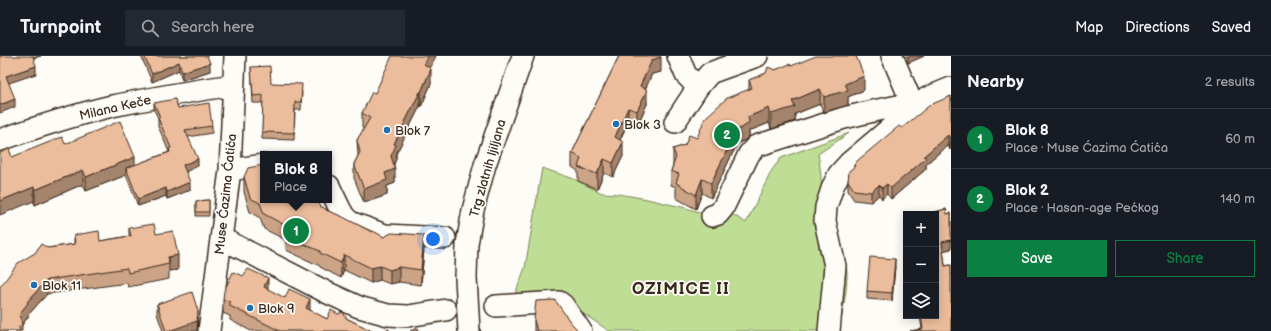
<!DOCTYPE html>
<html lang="en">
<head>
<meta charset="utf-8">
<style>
	body { margin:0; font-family:"Balsamiq Sans",sans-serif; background:#242831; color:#f1f3f6 }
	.controls { position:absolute; right:12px; bottom:12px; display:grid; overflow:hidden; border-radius:0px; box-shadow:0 2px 10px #0003 }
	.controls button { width:36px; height:36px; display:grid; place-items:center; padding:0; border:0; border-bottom:1px solid #363941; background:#171b24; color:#f1f3f6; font:20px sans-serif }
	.you { position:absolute; left:433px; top:183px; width:14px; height:14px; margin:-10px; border:3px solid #fff; border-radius:50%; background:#1a73e8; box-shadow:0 0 0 6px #1a73e833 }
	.badge { display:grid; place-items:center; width:26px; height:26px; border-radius:50%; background:#0b8043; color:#fff; font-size:13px; font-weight:700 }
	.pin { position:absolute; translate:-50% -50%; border:2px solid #fff; box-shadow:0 1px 4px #0006 }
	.popup { position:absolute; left:260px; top:95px; width:72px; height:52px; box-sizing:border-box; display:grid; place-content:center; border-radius:0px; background:#171b24; filter:drop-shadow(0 1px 3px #0005); font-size:13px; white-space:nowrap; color:#9ea1a6 }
	.popup b { font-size:15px; color:#f1f3f6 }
	.popup::after { content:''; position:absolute; left:50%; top:100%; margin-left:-8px; border:8px solid transparent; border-top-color:#171b24 }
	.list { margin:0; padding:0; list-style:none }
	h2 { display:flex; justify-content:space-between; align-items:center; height:52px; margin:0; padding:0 16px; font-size:17px }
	h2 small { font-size:13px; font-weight:400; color:#9ea1a6 }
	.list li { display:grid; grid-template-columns:26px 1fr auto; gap:12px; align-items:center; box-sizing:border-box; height:60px; padding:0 16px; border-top:1px solid #363941 }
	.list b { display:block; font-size:15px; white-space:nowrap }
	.list p { margin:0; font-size:13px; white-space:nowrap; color:#9ea1a6 }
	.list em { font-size:13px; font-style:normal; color:#9ea1a6 }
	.actions { display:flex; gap:8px; padding:12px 16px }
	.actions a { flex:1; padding:9px 0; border:1px solid #0b8043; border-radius:0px; text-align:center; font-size:14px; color:#0b8043 }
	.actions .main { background:#0b8043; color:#fff }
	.icon { flex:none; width:22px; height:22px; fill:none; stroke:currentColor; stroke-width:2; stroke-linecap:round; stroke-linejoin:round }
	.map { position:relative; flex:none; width:951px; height:275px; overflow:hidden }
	header { display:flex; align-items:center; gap:24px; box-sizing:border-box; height:56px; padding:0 20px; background:#171b24; border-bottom:1px solid #363941 }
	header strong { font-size:19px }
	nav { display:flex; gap:22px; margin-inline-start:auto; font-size:14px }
	.search { width:280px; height:36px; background:#242831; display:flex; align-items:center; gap:10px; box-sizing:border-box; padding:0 14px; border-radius:0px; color:#9ea1a6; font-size:15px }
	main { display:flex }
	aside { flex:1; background:#171b24 }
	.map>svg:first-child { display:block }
</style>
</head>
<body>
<header>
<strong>Turnpoint</strong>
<div class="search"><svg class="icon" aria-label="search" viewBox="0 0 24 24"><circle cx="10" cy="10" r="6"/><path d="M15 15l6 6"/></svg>Search here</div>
<nav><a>Map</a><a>Directions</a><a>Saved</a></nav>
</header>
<main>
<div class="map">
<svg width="951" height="275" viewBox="0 0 951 275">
	<rect width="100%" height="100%" fill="#fdfcf7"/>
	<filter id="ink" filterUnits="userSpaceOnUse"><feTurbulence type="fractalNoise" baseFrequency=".025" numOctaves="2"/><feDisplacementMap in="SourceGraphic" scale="8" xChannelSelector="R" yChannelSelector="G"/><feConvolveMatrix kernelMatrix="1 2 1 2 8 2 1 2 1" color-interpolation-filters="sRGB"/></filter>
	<g filter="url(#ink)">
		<path fill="#bedd95" stroke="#7c845a" d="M849 77 818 98C822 118 821 139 826 159 829 175 840 189 845 205 851 221 842 257 839 275H609L587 260 563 249H515V238L525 212 542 112 574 123 602 137 619 138 647 143 686 152 712 160 723 152 746 167 772 114 781 102Z"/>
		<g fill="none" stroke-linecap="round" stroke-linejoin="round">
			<g stroke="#3b2a1e" stroke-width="24">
				<path id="minor" d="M678 0 686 19 698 31
					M892 0 914 52
					M675 66 698 31 710 17 757 0
					M0 84C37 71 74 59 112 50 152 42 192 35 233 29
					M230 114 263 109
					M329 130 340 153 344 160 350 166 385 179 445 182
					M712 160 718 158 723 152 749 98 756 90 844 62 873 55 898 50 914 52
					M221 182 328 237 359 251 388 259 408 260 446 254
					M496 250 559 246 563 249 581 275
					M209 275 230 114 235 0
					M469 275 466 222 467 188 473 154 485 109 523 0
					M829 275 835 210 825 165 826 151 833 130 839 118 849 107 914 52 927 42 951 32"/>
			</g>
			<use href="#minor" stroke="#fdfcf7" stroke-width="21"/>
		</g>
		<path fill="#cba386" stroke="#3b2a1e" d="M141 0H207L210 15 182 24 179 14 152 26Z
			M436 0 429 12 431 28 421 51 420 50 396 98V103L394 108 395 127 387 130V139L364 147 354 122V108L358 100 357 84 364 73 362 72V57L375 37Z
			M619 0 661 16 652 18 645 33 647 48 637 70 628 66 620 84 623 100 613 121 604 117 597 133 578 125V115L572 111V97Z
			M904 0H924L908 7Z
			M791 10 864 34 848 41V49L824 56 820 48 795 58V65L771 73 769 67 749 75V80L745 84 737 88 711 142 702 137 696 153 676 142V131L671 129V115L673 109V93L685 89 697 82 749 33V24L775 14Z
			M251 11 271 27 302 36 301 54H295L294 84 262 83 263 47H253Z
			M951 40 950 94 948 89 926 108V113L891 143 887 138 882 143 879 139 871 146 854 144 848 135V125L854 111V109L902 72Z
			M154 47 178 52 212 70V77L188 81 198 110 186 115 190 134 167 143 166 140 138 150 126 119 86 135 83 128 35 149 12 101 65 88 135 109 169 96 158 70V62L154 54Z
			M244 121 263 144 320 150 326 154 384 181 424 193 421 229 399 226 390 228 380 224 371 227 344 214 341 222 320 211V210L286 194V184L264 173 260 162 250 156 244 136Z
			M209 144V160H196V145Z
			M946 153 947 158 951 157V193L943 194 945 210 951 209V275H910L922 273 920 260H936V158H927Z
			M129 172 156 178 178 214 169 215V223L128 231 127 227 47 238 28 259V261L22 269V275H0L48 192 74 188V179L100 185 129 180Z
			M895 210 892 245 867 243V235Z
			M268 234 327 263 338 258 372 275H251L230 264V260L223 257V243Z
			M157 248 198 265 197 275H163L157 258Z
			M534 264 571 267 577 275H534Z"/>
		<path fill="#a5846d" stroke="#3b2a1e" d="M31 0H41L31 3Z
			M428 0H436L424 23V8Z
			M908 0H924L908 7Z
			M661 1V16L652 18 640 45V30L652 4Z
			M179 6V14L152 26V18Z
			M210 7V15L182 24V16Z
			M36 10V18L6 28V20Z
			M431 13V28L421 51V36Z
			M864 20V34L848 41V49L824 56V41L845 28Z
			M820 33V48L795 58V65L771 73V58L792 45Z
			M647 34V48L637 70V55Z
			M420 36V50L396 98V103L391 114V100L394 88Z
			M15 43V51L0 57V49Z
			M628 52V66L615 95V81Z
			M769 52V67L749 75V80L745 84 737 88 711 142V127L737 74 748 61Z
			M948 79V89L926 108V113L891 143V132L924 100Z
			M950 83H951L950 94Z
			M623 86V100L613 121V107Z
			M135 101V115L126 112V119L86 135V121Z
			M198 103V110L183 117V109Z
			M604 103V117L597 133V118Z
			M395 113V127L387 130V139L364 147V133L385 117Z
			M83 114V128L35 149V134Z
			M702 123V137L696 153V139Z
			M190 126V134L167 143V136Z
			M887 128V138L882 143V132Z
			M879 129V139L871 146V136Z
			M34 131V145L0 159V145Z
			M166 132V140L138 150V143Z
			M424 179V193L421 229V214Z
			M951 184V193L942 195V186Z
			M178 199V214L169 215V208L168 201Z
			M344 199V214L341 222V207Z
			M895 203V210L892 245V237Z
			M380 210V224L371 227V212Z
			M399 211V226L390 228V214Z
			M268 222V237L264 231Z
			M47 224V238L28 259V261L21 270 20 257 27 246Z
			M310 243V258L306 252Z
			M198 255 197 275H169Z"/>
		<path fill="#ecbd9c" stroke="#3b2a1e" d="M0 0H33L36 10 6 20 15 43 0 49Z
			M144 0H207L210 7 182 16 179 6 152 18Z
			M392 0H428L424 8 431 13 421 36H420L394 88 396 89 391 100 395 113 385 117 387 124 364 133 354 108 360 96 357 84 370 62 362 57 372 36 375 37Z
			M619 0H660L661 1 652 4 640 30 647 34 637 55 628 52 615 81 623 86 613 107 604 103 597 118 578 111 581 102 572 97Z
			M816 0H856L864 20 845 28 848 34 824 41 820 33 792 45 795 51 771 58 769 52 748 61 749 66 745 70 737 74 711 127 702 123 696 139 676 127 679 118 671 115 676 101 673 93 685 89 689 79 697 82 705 62 727 42 752 32 749 24 766 17 768 11 775 14 790 8 791 10Z
			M270 10 271 27 302 28 301 46H295L294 77 262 76 263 39 253 40 251 11Z
			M951 40V83H950L948 79 924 100 926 102 891 132 887 128 882 132 879 129 871 136 854 134 848 125 849 115 855 110 854 109 857 105 899 70 902 72 930 49Z
			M175 43 178 52 209 47 212 70 185 74 198 103 183 109 190 126 167 136 166 132 138 143 126 112 170 96 169 93 171 92 158 62 160 61 154 47Z
			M120 65 135 101 86 121 83 114 35 134 34 131 0 145V97L9 93 12 101 62 81 65 88Z
			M263 109V144H318L320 150 326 153V154L341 160 372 176 373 175 384 181 391 177 424 179 421 214 399 211 390 214 380 210 371 212 344 199 341 207 320 197V195L286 180 290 172 264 158 260 147 250 142 244 121 248 112Z
			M209 144V156H196V145Z
			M946 153 947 158 951 157V184L942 186 945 210 951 209V275H910L923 273 921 260H936V158H927Z
			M154 168 156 178 173 175 178 199 168 201 169 208 128 217 127 212 47 224 27 246 28 247 20 257 22 270 19 271 20 275H0V231L18 207 35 197 41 188 48 192 75 188 74 179 99 175 100 185 131 180 129 172Z
			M870 201 895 203 892 237 867 235Z
			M248 213 268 222 264 231 285 242 289 233 310 243 306 252 327 263 331 254 338 258 343 256 346 262 372 275H280L230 250V246L223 243 224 235 233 216 243 220Z
			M192 236 198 255 197 265 169 275H166L157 248Z
			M555 244 571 267 576 272 577 275H537L534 264 536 245Z
			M418 272 419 275H410Z
			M389 273V275H382Z"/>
	</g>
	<g fill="#1f6fb2" stroke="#fdfcf7" stroke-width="1.5">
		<circle cx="616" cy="68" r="4"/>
		<circle cx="387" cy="74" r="4"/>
		<circle cx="34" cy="229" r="4"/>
		<circle cx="250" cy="252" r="4"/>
	</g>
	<g text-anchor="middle" stroke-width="3.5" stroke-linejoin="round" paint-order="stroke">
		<g font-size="13" fill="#3b2a1e" stroke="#fdfcf7">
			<text transform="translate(115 51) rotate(-13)" y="5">Milana Keče</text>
			<text transform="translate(487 112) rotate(-74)" y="5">Trg zlatnih ljiljana</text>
			<text transform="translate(225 138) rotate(-84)" y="5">Muse Ćazima Ćatića</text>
		</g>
		<g font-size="13" fill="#3b2a1e" stroke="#fdfcf7" text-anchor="start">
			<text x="624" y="73">Blok 3</text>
			<text x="395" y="79">Blok 7</text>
			<text x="42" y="234">Blok 11</text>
			<text x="258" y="257">Blok 9</text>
		</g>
		<g font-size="17" font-weight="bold" letter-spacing="1" fill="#3b2a1e" stroke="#fdfcf7">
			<text x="681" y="238">OZIMICE II</text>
		</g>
	</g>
</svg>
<div class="controls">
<button>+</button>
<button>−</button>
<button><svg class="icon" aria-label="layers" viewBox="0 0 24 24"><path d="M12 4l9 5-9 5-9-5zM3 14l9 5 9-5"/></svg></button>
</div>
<div class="you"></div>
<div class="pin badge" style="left:296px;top:175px">1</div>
<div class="popup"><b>Blok 8</b>Place</div>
<div class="pin badge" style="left:727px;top:79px">2</div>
</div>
<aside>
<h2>Nearby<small>2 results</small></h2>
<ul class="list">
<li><span class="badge">1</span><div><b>Blok 8</b><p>Place · Muse Ćazima Ćatića</p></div><em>60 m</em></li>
<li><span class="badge">2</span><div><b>Blok 2</b><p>Place · Hasan-age Pećkog</p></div><em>140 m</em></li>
</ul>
<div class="actions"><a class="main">Save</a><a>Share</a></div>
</aside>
</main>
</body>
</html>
